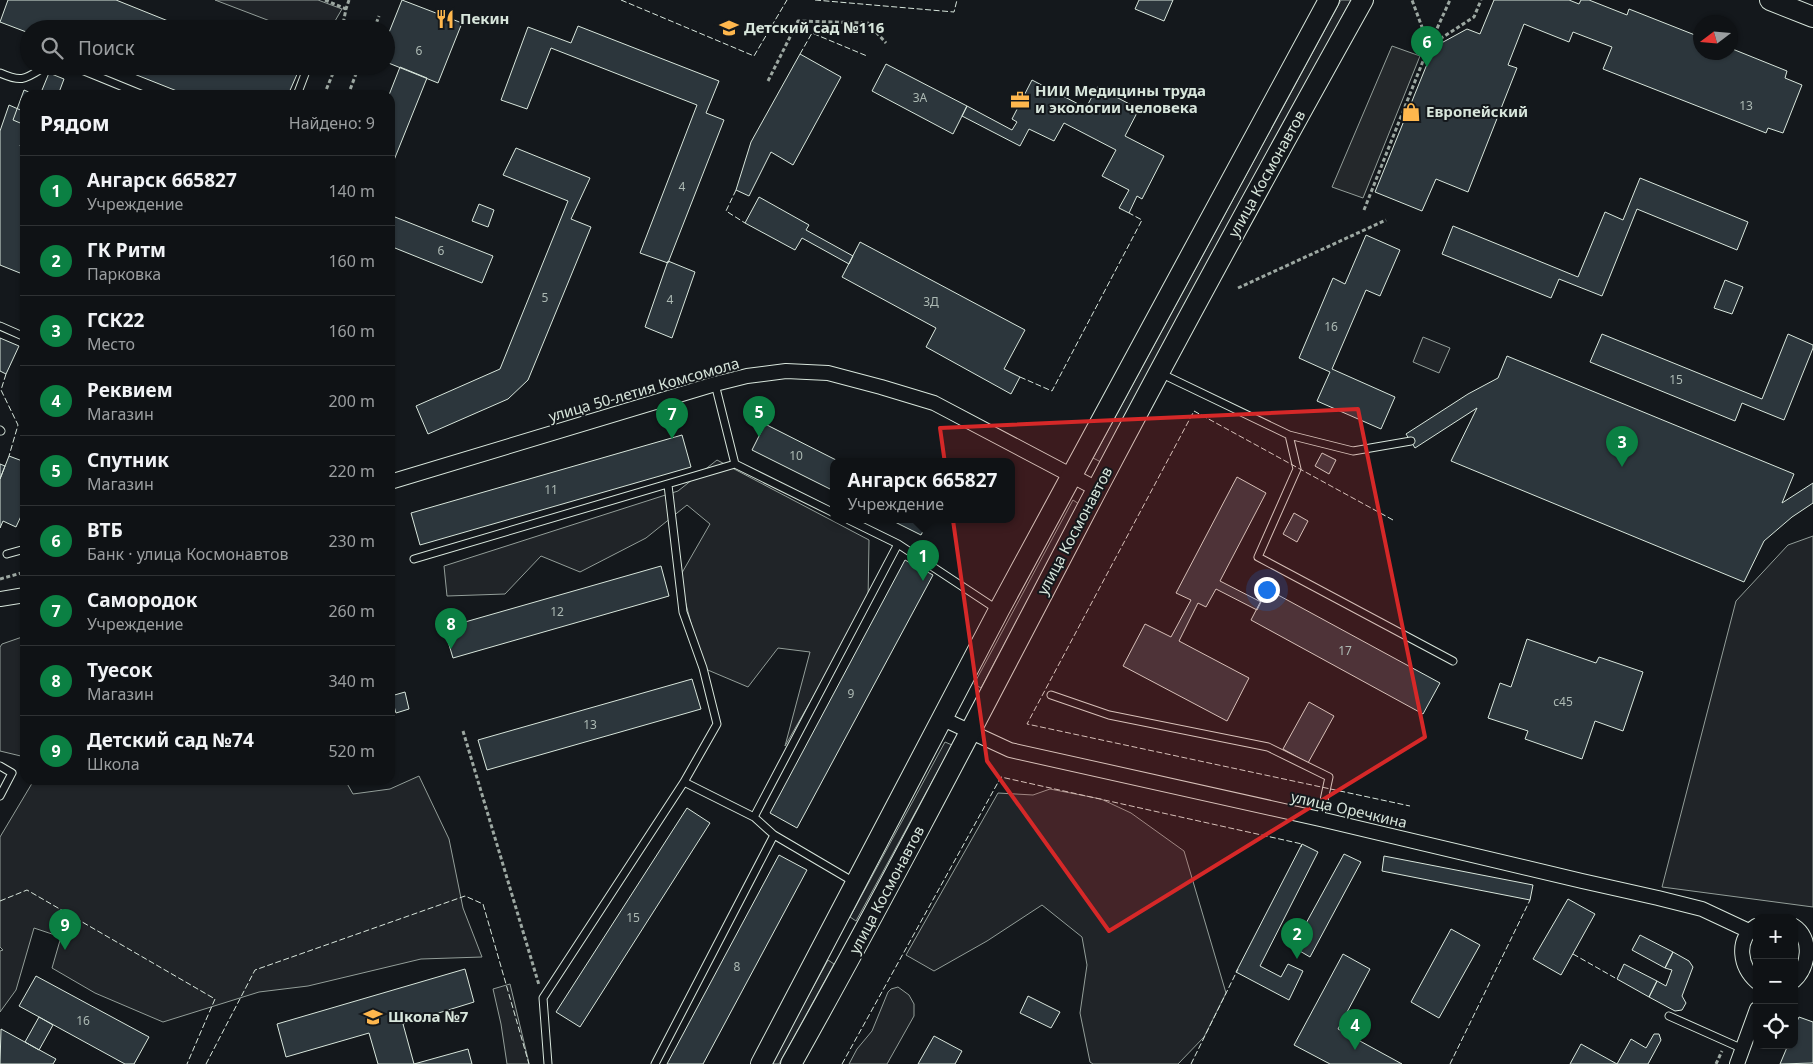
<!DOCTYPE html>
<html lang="ru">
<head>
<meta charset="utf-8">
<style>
	body { margin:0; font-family:"Noto Sans",sans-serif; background:#181b1e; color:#f1f3f6 }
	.controls { position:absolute; right:15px; bottom:15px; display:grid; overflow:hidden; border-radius:10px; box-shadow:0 1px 4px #0004 }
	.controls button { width:45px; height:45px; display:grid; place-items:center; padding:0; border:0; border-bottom:1px solid #2f3234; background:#0f1215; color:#f1f3f6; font:25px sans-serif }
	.compass { position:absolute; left:1693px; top:15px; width:45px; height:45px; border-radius:50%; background:#0f1215; box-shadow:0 1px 4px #0004; rotate:254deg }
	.you { position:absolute; left:1266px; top:589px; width:18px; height:18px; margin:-12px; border:4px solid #fff; border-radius:50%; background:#1a73e8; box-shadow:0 0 0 8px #1a73e833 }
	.badge { display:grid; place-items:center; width:32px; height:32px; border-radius:50%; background:#0b8043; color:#fff; font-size:16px; font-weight:700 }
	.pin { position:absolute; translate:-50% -41px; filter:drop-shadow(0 1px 2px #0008) }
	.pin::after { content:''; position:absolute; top:26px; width:18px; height:15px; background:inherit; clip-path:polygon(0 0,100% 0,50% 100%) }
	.popup { position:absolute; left:830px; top:458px; width:185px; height:65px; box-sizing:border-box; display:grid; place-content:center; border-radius:10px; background:#0f1215; filter:drop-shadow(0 1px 4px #0005); font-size:16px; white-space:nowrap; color:#9b9ea0 }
	.popup b { font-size:19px; color:#f1f3f6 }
	.popup::after { content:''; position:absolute; left:50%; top:100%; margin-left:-10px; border:10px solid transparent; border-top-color:#0f1215 }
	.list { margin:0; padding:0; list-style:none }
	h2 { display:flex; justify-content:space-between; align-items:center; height:65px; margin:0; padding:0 20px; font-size:21px }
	h2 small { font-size:16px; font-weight:400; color:#9b9ea0 }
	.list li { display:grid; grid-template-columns:32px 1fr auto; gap:15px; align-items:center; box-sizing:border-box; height:70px; padding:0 20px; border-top:1px solid #2f3234 }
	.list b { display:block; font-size:19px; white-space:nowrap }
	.list p { margin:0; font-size:16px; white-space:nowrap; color:#9b9ea0 }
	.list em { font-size:16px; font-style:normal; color:#9b9ea0 }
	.icon { flex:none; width:28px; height:28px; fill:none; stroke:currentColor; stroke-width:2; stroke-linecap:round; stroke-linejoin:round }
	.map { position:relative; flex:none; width:1813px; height:1064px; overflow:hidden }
	.search { position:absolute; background:#0f1215; box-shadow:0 1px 4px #0004; left:20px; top:20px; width:375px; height:55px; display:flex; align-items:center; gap:12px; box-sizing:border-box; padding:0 18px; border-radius:28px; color:#9b9ea0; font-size:19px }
	.panel { position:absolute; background:#0f1215; box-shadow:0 1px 4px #0004; left:20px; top:90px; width:375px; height:695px; border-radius:15px }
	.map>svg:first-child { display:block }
</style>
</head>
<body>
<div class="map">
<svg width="1813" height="1064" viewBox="0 0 1813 1064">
	<rect width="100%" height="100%" fill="#14181c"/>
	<path fill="#202428" stroke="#939e99" d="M215 0H318L342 9 335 21 331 23 317 27 291 29Z
		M1341 0H1351L1101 462 1093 458Z
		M1423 337 1450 348 1439 373 1413 362Z
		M717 460 869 540 868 601 785 746 810 652 778 648 748 687 703 668 679 578 710 524 687 505 646 538 580 572 541 556 505 594 447 596 444 566 678 491Z
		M1073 500 1079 504 981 688 974 684Z
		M1813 536V907L1662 887 1736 601 1788 545Z
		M25 636V757L0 751V647L2 644Z
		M945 742 952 745 856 921 850 917Z
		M419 776 449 839 463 908 482 957 421 959 308 986 259 992 163 1022 95 993 52 968 61 937 34 928 16 990 0 1012V951L3 950 0 947V837L34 780H345L353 794 390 789Z
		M1050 789 1101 799 1131 813 1184 851 1226 993 1204 1037 1178 1064H1093L1090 1062 1080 1013 1087 965 1082 937 1042 905 987 941 934 971 906 955 998 793 1033 795Z
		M828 960 834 964 779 1064H771Z
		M510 984 528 1059 529 1064H507L501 1024 493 989Z
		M898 987 909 995 914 1004V1016L887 1064H849L857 1049 872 1031 888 992 891 989Z"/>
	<path fill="#24282b" stroke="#939e99" d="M1392 46 1420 56 1363 198 1332 187Z"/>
	<path fill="#2c363c" stroke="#d8e6dc" d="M8 0H116L188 29H29V33L0 22Z
		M402 0 462 23 438 83 386 62V40Z
		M1139 0H1173L1164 21 1135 9Z
		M1494 0H1569L1579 4 1581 0H1589L1627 15 1629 9 1700 37V52H1730V48L1787 71 1785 78 1802 85 1783 133 1768 128 1766 133 1603 69 1612 47 1573 32 1569 42 1524 24 1508 65 1517 68 1468 192 1436 179 1422 211 1375 192 1434 47 1467 29 1480 34Z
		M578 26 719 81 706 113 724 120 668 263 640 253 697 105 551 48 527 109 501 100 528 27 571 43Z
		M800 54 841 77 793 165 771 152 749 196 736 190 751 142Z
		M886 64 967 106 953 134 872 91Z
		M114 66H283L298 72 288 95H187Z
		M400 67 427 78 390 170V95H389Z
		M49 73 64 79 58 95H40Z
		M1032 80 1086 108 1097 87 1139 109 1125 136 1164 156 1142 199 1137 196 1129 213 1119 208 1129 190 1102 176 1116 150 1064 123 1054 141 1029 129 1020 146 962 116 967 106 1012 130 1017 122 1012 119Z
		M24 90 36 95H25V125L13 120Z
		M9 105 25 112V275L0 265V131Z
		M25 133V148L20 146Z
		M516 148 590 178 571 219 591 227 528 380 508 399 428 434 416 406 500 369 568 201 503 175Z
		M1640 178 1748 222 1737 250 1637 209 1602 296 1559 279 1551 298 1442 254 1453 226 1578 277 1605 212 1623 220Z
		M759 197 809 225 806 230 853 256 849 264 802 238 795 250 745 223Z
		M479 204 494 210 488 227 472 221Z
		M390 215 493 256 482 283 390 246Z
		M1366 235 1400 250 1380 296 1366 290 1332 369 1395 397 1381 429 1317 401 1330 372 1299 358 1333 278 1345 284Z
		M860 242 1025 330 1004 369 1020 377 1011 394 926 347 936 328 842 277Z
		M668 261 695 272 672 338 645 327Z
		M1725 280 1743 287 1732 314 1714 308Z
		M1602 334 1762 399 1788 334 1813 345V348L1784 420 1742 403 1735 421 1590 362Z
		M0 338 19 346 6 374 0 371Z
		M1507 356 1794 474 1782 503 1813 483V503L1792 517 1764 541 1744 582 1451 461 1477 408 1415 448 1406 434 1468 394 1498 378Z
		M765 424 840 462H834V491L752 450Z
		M682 435 691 467 420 545 411 513Z
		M1322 453 1336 460 1329 474 1315 466Z
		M9 456 25 462V515L22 514 16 527 3 521 0 528V479Z
		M0 464 5 466 0 479Z
		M1237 477 1266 493 1220 581 1261 602 1257 610 1216 589 1206 607 1198 603 1179 641 1249 678 1227 721 1123 666 1145 624 1171 637 1191 600 1176 593Z
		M1294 513 1308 521 1297 542 1283 534Z
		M891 520H929L921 535Z
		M905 560 933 575 797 828 770 813Z
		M661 566 669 596 453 658 444 628Z
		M1267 589 1440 683 1423 714 1251 620Z
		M1527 639 1596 663 1599 657 1643 672 1623 731 1595 721 1582 759 1525 739 1528 731 1488 718 1500 683 1511 687Z
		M692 679 701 709 487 770 478 740Z
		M405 692 409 709 396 713 391 696Z
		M1309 702 1334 716 1308 763 1283 749Z
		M687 808 710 823 580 1027 556 1012Z
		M1302 844 1318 852 1260 966 1281 977 1288 964 1303 971 1289 1000 1236 972Z
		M1344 854 1361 862 1310 957 1293 947Z
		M779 855 807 870 703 1064H667Z
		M1384 856 1533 885 1530 900 1382 871Z
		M1568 899 1595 914 1561 975 1533 959Z
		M1451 929 1480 945 1439 1018 1411 1002Z
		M1640 935 1673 952 1665 968 1632 950Z
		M1673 952 1689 961 1693 967 1682 996 1686 1003 1682 1010 1675 1011 1649 997 1657 981 1666 986 1672 970 1665 968Z
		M1343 954 1370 969 1338 1029 1402 1064H1330L1294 1045Z
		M1624 964 1657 981 1649 997 1617 979Z
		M465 969 474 1002 403 1024 414 1064H378L369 1033 286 1057 277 1024Z
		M36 976 149 1037 134 1064H125L19 1006Z
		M1028 996 1060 1012 1051 1028 1020 1013Z
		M39 1017 53 1025 39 1050 25 1042Z
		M1799 1017 1813 1022V1063L1780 1064 1788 1045H1794V1028Z
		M1 1029 56 1059 53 1064H0Z
		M1654 1034H1659L1661 1040 1648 1064H1617L1631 1039 1646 1048Z
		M934 1036 962 1051 955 1064H918Z
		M1581 1044 1617 1064H1570Z
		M468 1049 472 1064H414Z"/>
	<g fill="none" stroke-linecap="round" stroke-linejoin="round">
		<g stroke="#d8e6dc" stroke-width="9">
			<path id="lane" d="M72 66 143 95
				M0 73C23 83 25 79 46 66
				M297 95 308 66
				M0 326 25 337
				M1160 373 1289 435 1353 451 1411 441
				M715 384 735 464
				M25 403V408
				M0 430 1 431
				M1289 435 1297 469 1258 557 1453 661
				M668 485 683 612 703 668 717 724 684 782
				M849 520 898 544 998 610
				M7 554 25 549
				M414 559 735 464 834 513
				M1051 695 1109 715 1268 747 1329 777 1320 819
				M0 766 12 773 0 796
				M754 817 898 544
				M1669 1016 1743 1049
				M548 1064 543 998 684 782 754 817 774 835 854 882
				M655 1064 774 835"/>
		</g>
		<g stroke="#d8e6dc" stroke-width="16">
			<path id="street" d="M390 482 715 384 747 376 786 371 828 373 881 387 934 403 1097 489
				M0 599 25 595
				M943 719 1010 750 1320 819 1582 881 1658 898 1702 909 1749 931
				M1756 926C1735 940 1740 967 1757 982
				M1794 926C1813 938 1809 967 1794 981
				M1737 1064 1757 1009"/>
		</g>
		<g stroke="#d8e6dc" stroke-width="22">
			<path id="secondary" d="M1770 0 1813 17
				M761 1064 999 610 1329 0
				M791 1064C897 875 996 682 1096 491 1183 326 1272 163 1363 0"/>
		</g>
		<path stroke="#9da8a2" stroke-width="3" stroke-dasharray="4 2.5" stroke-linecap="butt" d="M325 0 346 9
			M342 29 346 9 349 0
			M374 29 379 16
			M1429 46 1474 17 1481 0
			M1429 46 1450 0
			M768 81 798 21 868 23 886 43
			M324 95 336 66
			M348 95 359 66
			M1364 210 1429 46 1412 0
			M1238 288 1386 220
			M0 579 25 572
			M463 731 539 985
			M1716 1064 1722 1051"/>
		<use href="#lane" stroke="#14181c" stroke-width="7"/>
		<use href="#street" stroke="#14181c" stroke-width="14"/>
		<use href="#secondary" stroke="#14181c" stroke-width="20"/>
		<path stroke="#d8e6dc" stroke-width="1" stroke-dasharray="6 2.5" stroke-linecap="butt" d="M621 0 754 56 787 0
			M815 0 954 12 957 0
			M800 54 812 33 867 56
			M736 190 726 211 745 223
			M6 374 1 390 18 425 9 456
			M1020 377 1052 391 1142 220 1129 213
			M1393 520 1194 411 1027 724 1410 806
			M0 901 27 890 215 999 187 1064
			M1573 954 1617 979
			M206 1064 255 970 465 896 483 904 529 1064
			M842 1064 1001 777 1302 844 1301 847
			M1191 1064 1238 969
			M1450 1064 1530 900"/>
	</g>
	<path fill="#d62828" fill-opacity="0.2" stroke="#d62828" stroke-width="4" stroke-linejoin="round" d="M1358 409 1425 737 1109 931 987 761 940 428Z"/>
	<defs>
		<g id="restaurant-bare" transform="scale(1.5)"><path d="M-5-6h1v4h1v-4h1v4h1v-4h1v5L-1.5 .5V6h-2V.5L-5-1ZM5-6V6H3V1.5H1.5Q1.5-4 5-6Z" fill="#ffb74d" stroke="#14181c" stroke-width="2.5" paint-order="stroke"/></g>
		<g id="school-bare" transform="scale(1.5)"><path d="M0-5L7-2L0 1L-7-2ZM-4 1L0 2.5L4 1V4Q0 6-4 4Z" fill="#ffb74d" stroke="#14181c" stroke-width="2.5" paint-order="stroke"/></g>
		<g id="office-bare" transform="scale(1.5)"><path d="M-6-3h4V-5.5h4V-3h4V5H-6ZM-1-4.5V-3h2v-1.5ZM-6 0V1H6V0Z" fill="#ffb74d" stroke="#14181c" stroke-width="2.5" paint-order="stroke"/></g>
		<g id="shop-bare" transform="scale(1.5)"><path d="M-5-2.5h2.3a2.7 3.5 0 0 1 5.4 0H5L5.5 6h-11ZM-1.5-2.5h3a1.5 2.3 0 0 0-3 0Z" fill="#ffb74d" stroke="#14181c" stroke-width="2.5" paint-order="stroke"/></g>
	</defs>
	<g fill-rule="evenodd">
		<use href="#restaurant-bare" x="445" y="19"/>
		<use href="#school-bare" x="729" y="28"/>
		<use href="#office-bare" x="1020" y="100"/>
		<use href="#shop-bare" x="1411" y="112"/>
		<use href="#school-bare" x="373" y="1017"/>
	</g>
	<g text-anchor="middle" stroke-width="4" stroke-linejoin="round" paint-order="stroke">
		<g font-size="12" fill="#adbab4">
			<text x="419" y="55">6</text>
			<text x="920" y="102">3А</text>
			<text x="1746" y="110">13</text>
			<text x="682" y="191">4</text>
			<text x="441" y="255">6</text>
			<text x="545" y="302">5</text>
			<text x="670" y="304">4</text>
			<text x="931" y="306">3Д</text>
			<text x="1331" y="331">16</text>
			<text x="1676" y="384">15</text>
			<text x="796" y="460">10</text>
			<text x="551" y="494">11</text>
			<text x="557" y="616">12</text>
			<text x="1345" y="655">17</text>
			<text x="851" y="698">9</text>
			<text x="1563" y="706">с45</text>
			<text x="590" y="729">13</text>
			<text x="633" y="922">15</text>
			<text x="737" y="971">8</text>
			<text x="83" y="1025">16</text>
		</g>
		<g font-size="15" font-weight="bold" fill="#d8e6dc" stroke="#14181c" text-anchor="start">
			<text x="460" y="24">Пекин</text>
			<text x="744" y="33">Детский сад №116</text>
			<text x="1035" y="96">НИИ Медицины труда<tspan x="1035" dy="17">и экологии человека</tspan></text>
			<text x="1426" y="117">Европейский</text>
			<text x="388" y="1022">Школа №7</text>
		</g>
		<g font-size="15" fill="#d8e6dc" stroke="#14181c">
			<text transform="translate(1267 174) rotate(-61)" y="5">улица Космонавтов</text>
			<text transform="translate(644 390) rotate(-16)" y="5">улица 50-летия Комсомола</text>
			<text transform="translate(1075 531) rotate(-62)" y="5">улица Космонавтов</text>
			<text transform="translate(1349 810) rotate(13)" y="5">улица Оречкина</text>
			<text transform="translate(887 890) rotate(-62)" y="5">улица Космонавтов</text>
		</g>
	</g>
</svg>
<div class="controls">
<button>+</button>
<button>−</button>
<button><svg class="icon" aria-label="locate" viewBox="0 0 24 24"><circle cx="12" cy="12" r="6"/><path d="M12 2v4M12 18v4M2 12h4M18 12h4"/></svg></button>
</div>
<svg class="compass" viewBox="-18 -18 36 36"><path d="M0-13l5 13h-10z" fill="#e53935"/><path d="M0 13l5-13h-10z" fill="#9b9ea0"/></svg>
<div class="you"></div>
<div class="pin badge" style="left:923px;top:581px">1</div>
<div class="popup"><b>Ангарск 665827</b>Учреждение</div>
<div class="pin badge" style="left:1297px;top:959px">2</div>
<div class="pin badge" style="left:1622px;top:467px">3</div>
<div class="pin badge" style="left:1355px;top:1050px">4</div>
<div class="pin badge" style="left:759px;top:437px">5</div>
<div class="pin badge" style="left:1427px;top:67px">6</div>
<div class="pin badge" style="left:672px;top:439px">7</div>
<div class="pin badge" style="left:451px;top:649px">8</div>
<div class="pin badge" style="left:65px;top:950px">9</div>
<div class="search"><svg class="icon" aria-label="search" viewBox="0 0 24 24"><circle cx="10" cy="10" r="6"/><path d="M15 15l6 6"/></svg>Поиск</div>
<section class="panel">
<h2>Рядом<small>Найдено: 9</small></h2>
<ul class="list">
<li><span class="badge">1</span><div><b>Ангарск 665827</b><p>Учреждение</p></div><em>140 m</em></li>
<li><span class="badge">2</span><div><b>ГК Ритм</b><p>Парковка</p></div><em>160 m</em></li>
<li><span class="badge">3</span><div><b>ГСК22</b><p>Место</p></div><em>160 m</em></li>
<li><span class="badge">4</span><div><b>Реквием</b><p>Магазин</p></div><em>200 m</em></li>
<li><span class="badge">5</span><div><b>Спутник</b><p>Магазин</p></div><em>220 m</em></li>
<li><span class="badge">6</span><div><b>ВТБ</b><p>Банк · улица Космонавтов</p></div><em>230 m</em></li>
<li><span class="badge">7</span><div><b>Самородок</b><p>Учреждение</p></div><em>260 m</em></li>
<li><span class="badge">8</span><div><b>Туесок</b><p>Магазин</p></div><em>340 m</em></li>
<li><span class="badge">9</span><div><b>Детский сад №74</b><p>Школа</p></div><em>520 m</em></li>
</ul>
</section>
</div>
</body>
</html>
